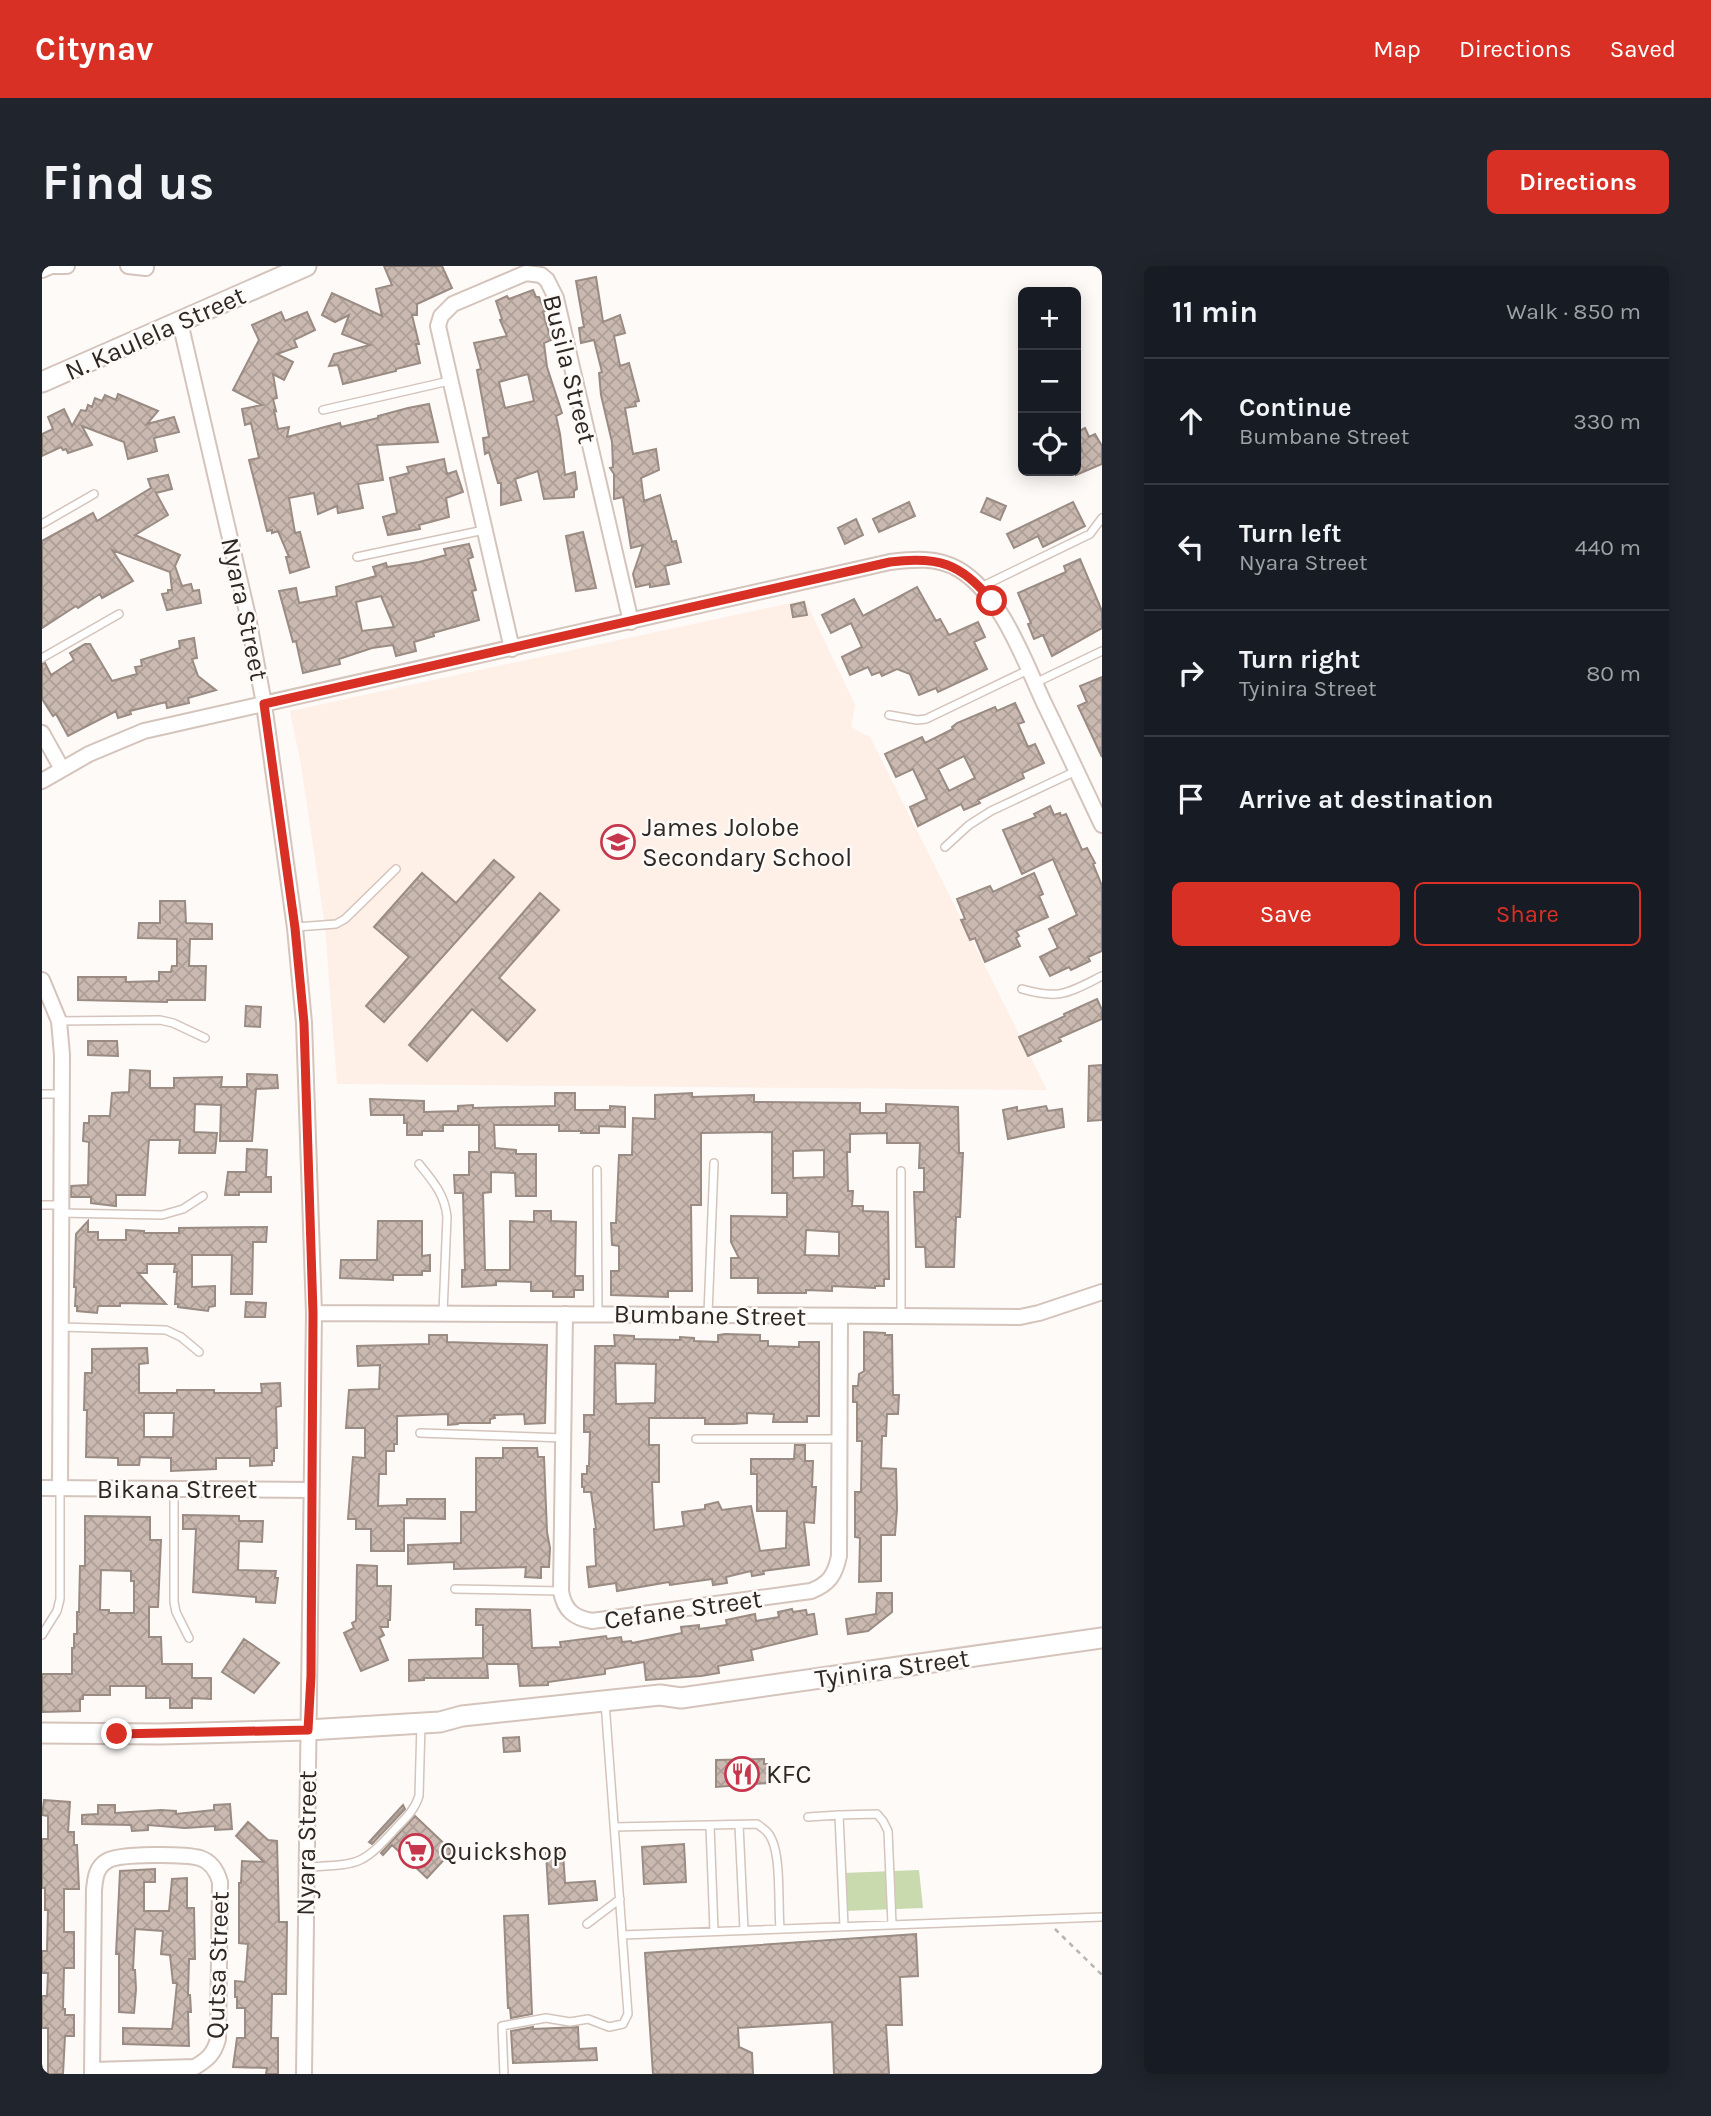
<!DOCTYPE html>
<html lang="en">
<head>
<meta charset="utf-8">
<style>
	body { margin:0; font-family:Karla,sans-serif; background:#20242c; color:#f1f3f6 }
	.controls { position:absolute; right:21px; top:21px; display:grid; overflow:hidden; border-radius:10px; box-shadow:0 4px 18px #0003 }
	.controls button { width:63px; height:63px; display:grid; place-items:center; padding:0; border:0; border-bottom:2px solid #363941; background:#171b24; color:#f1f3f6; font:35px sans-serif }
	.stop { position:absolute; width:21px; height:21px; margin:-16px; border:5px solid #d93025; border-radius:50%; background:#fff }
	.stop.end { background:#d93025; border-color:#fff; box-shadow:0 2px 7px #0008 }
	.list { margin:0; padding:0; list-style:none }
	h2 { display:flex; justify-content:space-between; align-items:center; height:91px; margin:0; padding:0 28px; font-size:30px }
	h2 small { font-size:23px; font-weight:400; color:#9ea1a6 }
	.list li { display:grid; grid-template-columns:46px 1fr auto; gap:21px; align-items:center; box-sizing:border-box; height:126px; padding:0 28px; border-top:2px solid #363941 }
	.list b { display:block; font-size:26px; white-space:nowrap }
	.list p { margin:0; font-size:23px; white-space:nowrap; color:#9ea1a6 }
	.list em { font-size:23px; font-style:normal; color:#9ea1a6 }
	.actions { display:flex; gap:14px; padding:21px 28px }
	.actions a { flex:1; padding:16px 0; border:2px solid #d93025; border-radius:10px; text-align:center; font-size:24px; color:#d93025 }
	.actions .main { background:#d93025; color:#fff }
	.icon { flex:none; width:38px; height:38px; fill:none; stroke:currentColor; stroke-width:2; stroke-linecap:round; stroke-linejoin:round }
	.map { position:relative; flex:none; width:1060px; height:1808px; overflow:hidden; border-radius:10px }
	header { display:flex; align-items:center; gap:42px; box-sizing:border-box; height:98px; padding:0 35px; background:#d93025; color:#fff }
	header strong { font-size:33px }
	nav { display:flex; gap:38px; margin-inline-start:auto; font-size:24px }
	.intro { display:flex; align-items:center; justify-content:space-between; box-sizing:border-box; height:168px; padding:0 42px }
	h1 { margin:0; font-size:49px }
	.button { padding:18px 32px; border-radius:10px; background:#d93025; color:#fff; font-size:24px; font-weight:700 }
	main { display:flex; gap:42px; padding:0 42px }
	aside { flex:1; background:#171b24; border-radius:10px; box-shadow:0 4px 18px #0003 }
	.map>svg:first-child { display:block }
</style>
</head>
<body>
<header>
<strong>Citynav</strong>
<nav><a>Map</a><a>Directions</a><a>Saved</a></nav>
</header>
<div class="intro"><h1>Find us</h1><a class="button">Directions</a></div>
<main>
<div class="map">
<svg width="1060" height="1808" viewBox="0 0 1060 1808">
	<defs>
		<pattern id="building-cross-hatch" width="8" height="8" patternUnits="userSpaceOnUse" patternTransform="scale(1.75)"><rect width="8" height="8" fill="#c9b9b0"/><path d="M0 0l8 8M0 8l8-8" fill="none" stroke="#ad9f97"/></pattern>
	</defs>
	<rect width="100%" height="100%" fill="#fdfaf8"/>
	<path fill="#feefe7" d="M763 334 813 439 809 461 828 471 1005 824 295 818 283 660 259 499 248 445Z"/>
	<path fill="#cadaaf" d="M877 1604 881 1642 803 1645 801 1607Z"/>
	<path fill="url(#building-cross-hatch)" stroke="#9a8b83" stroke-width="2" fill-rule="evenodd" d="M342 0H400L410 22 375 38V49H370L377 78H374L378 97 354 103V105L301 118 296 99 287 100 292 88 328 79 300 68 307 49 293 56 280 49 290 27 340 50 334 23 350 19Z
		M554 11 561 56 578 49 583 67 572 70 578 100 587 97 597 135 593 136 594 140 583 142 591 188 614 183 617 204 599 212 602 235 618 229 630 276 634 275 639 296 623 300 627 318 608 321V318L594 321 591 308 601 279 589 282 581 231 572 233V208L568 202 571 201 570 176 559 129 557 107 560 106 552 74 539 77 537 62 542 61 534 15Z
		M491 24 494 31H497L503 45 501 46 509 74 502 77 505 101 520 147 514 150 518 168 523 209 533 206 535 223 532 225V231L502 233 496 205 473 213 479 234 459 239V217H456L447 186 443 188 441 172 447 171 435 104 439 103 432 77 465 70 458 54 460 53 454 35 465 30 467 33ZM486 108 492 135 463 142 457 116Z
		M239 46 243 55 265 46 273 64 252 74 255 81 235 88 251 96 242 114 231 108 235 132 231 133 234 145 232 144 236 163 247 161 245 171 298 157 299 161 336 152V150L366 142 387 138 396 176 335 179 341 214 316 218 321 242 296 247 295 240 276 248 272 227 247 232 253 267 258 266 267 301 248 307 244 291H247L236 265 230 267V264L225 265 207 194 217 192 209 157 203 159 200 143 220 139 191 124 217 74 210 59Z
		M76 128 116 145 105 158 132 151 137 166 112 172 115 185 86 193 82 176 40 160 50 179 26 187 24 183 21 184 19 181 0 190V168L11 163 6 151 22 143 30 160 39 144 44 145 46 139 50 141 53 132 60 135 63 129 74 134Z
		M1043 162 1047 171 1053 168 1060 180V198L1034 209V188L1040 185 1034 167Z
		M402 193 405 208 414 205 421 226 404 232 407 251 377 259 378 263 346 269 341 251 355 247 348 212 367 207 365 201Z
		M126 209 130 223 114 227 126 249 93 269 138 289 133 300 140 320 149 318 151 325 157 324 159 337 125 344 120 328 126 327V324H130L128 306 70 284 91 315 60 332 58 328 36 342 34 340 0 362V275L51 247 55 255 109 222 106 213Z
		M945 232 964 240 958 254 939 246Z
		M867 236 873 250 837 266 831 253Z
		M1031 236 1043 260 1001 281 996 270 972 282 965 268Z
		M814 253 821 269 803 278 796 262Z
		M541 266 554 322 534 325 524 270Z
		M427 278 431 291 426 293 434 324 430 325 437 354 391 367 392 370 372 376 374 385 354 390 351 379 330 382 297 393 298 398 261 407 254 375 251 376 237 325 254 322 257 337 295 330 294 321 334 310 331 301 344 297 345 301 377 296 404 289 402 283ZM339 330 352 361 320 365 314 336Z
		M1038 293 1060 345V362L1010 390 1001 369 992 373 986 358 989 357 976 327 1024 306 1022 300Z
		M875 321 894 355 898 353 907 369 936 356 943 371 932 376 945 403 896 426 894 422 877 429 868 408 855 403 840 410 838 406 830 409 826 401 808 409 800 391 820 381 809 357 789 367 780 349 812 333 821 350Z
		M762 336 765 349 751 351 749 339Z
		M152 372 155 392 150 393 156 410 174 424 146 432 147 437 125 442 124 436 88 445 89 448 76 452 74 445 26 470 14 448 11 450 0 433V398L3 397 9 409 32 394 28 387 43 378H48L70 415 95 408 93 401 100 400 99 394 138 382 137 375Z
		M1060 411V491L1036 440 1045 436 1038 420Z
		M973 437 982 456 976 458 986 481 993 478 1002 497 980 507 982 512 936 534 938 537 922 544 919 538 876 560 868 541 885 533 871 503 854 511 843 488 880 471 883 477 911 463 910 461 915 457 953 441 955 445ZM922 490 933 512 907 525 896 503Z
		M1008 540 1012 549 1018 547 1019 550 1024 548 1040 584 1045 582 1053 597 1051 598 1060 620V685L1046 691 1048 695 1029 704 1027 701 1008 710 998 691 1016 682 1007 663 1035 649 1011 593 980 608 961 564 994 551 992 548Z
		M452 594 472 611 342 756 324 740 367 691 332 661 380 607 414 637Z
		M992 607 1001 628 997 630 1006 651 974 665 977 670 974 672 978 680 943 696 933 672 928 674 919 654 923 653 915 633 948 620 951 626Z
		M498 627 517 644 457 712 493 744 465 775 430 743 385 795 367 779Z
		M118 635H143L144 657 170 658V673H148L147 700H164L163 734H125V736L36 734V711H84V716L117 715V706H129L130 700H135V673L96 672 97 657H118Z
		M1055 733 1060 744V753L1017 772 1019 775 986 790 977 771 1023 750 1022 748Z
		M204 740 219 741 218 761 203 760Z
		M46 775H75L76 790 46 789Z
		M1060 799V854L1046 855 1047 800Z
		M88 804 108 805V822H132V812L180 811 179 821H205V808L235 809 236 822 214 823 210 875H178L179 839 153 838 152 866 175 867 173 887H137L138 874H107L103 929H74V940L49 937V931H29V920L46 919 47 876 41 875 42 857H47V850H68L70 827 87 826Z
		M513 827H533V844H568V840L583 841V861L557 860V867H539L540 865H517V859H452L453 882 474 884V888H494V930H474L473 907 449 906V926L441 927 443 1004H468V955L492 956V945H509V955L534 956 533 1010H541V1024H532V1031H511V1025H489V1016L454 1015V1019L420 1021V1004H423L421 927H413L412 909H427V886H437V859H401V865H380V869H365V857H362V849H329L328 833 382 835V846L416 845V840L431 839V842L513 840Z
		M650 827V831L712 829V836L818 837V847H844V838L916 841 917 887H921L918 951H914L912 1001H884L883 981H874L872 926H882V902H877L878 877H845V867L808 868V886H805L806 925H811L810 940H821V945L846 946 847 1013H842V1020H833V1022L790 1020V1025L764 1024V1027H716V1012H689V992H697L689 976V950L745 951V927H730V866L659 867V939H649L650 1025H626V1031L569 1029V1005H577V980L570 979 569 957H574L577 889H590L591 852 613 853V829ZM782 884V911L751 912V885ZM764 964 797 966V990L763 989Z
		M1004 840 1006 845 1020 843 1022 861 966 873 961 844 975 841V845Z
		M205 883 225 884 224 911H229V926H197V929H183L186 906H204Z
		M46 955V966H56V974H84V964L102 965V967H137V962L225 961 224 976H211L210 1028H189L190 989H150V1021L173 1020V1040L167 1041 166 1045 136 1041V1038H133L135 1006H132L133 998H105V1007H96L124 1038 78 1037V1040H56L55 1047 35 1045V1040H33L34 1021H32L34 968Z
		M336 955H380V990L388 989V1005H380V1009H351V1014L298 1012 299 994H335Z
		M204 1036 224 1037 223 1051H203Z
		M822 1066 843 1067V1069H850L851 1129H857L856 1148H845L844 1170H840L839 1202 854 1203 855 1243 853 1269H839V1315L817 1316 818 1272 813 1271V1226H819L820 1175H815V1136H811V1120H816L817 1108 822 1105Z
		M683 1068 718 1069V1075H726V1080L757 1081V1076H777V1150H765V1156H731L732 1148 705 1147V1157L691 1158H663V1152H607V1179H617V1216H610L612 1264 642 1260 640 1246 663 1243V1239L676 1236 680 1244 709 1240 718 1285 744 1282 745 1245H715V1208H709V1193H752L753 1179H763V1195H771L770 1221H774L772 1257 762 1256 767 1299 721 1305 722 1308 710 1310 709 1305 684 1311 685 1317 671 1319 670 1313 628 1319 627 1316 575 1325 574 1317 547 1321 545 1301 554 1300 552 1263H554L549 1226H542V1221H540V1208H545V1200H547L548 1166H542V1149H552L553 1080H573L572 1069 592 1070V1073L638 1074V1071L652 1072V1075L676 1076V1069ZM573 1097 614 1098 613 1137 574 1138Z
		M387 1069H405V1076L505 1079 503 1157 483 1158 482 1148 452 1149 453 1152 448 1153V1157H417L416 1158 406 1159V1148L355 1150V1178H352V1185H344V1208H337L336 1240 365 1239V1233H403V1253L362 1252V1285H329V1263H314V1253H306L311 1191 323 1192V1162H304L307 1124 337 1123 338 1099 316 1100 315 1080 387 1078Z
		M105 1082 106 1097 97 1098V1127H135V1124H172V1127H220L219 1118 238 1117 239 1140 234 1141 235 1182H232V1195H230V1199L208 1200V1192H174V1203L129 1205V1192L98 1191 97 1199H76V1192L44 1191 45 1144H42L43 1107H50V1083ZM102 1147H132L131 1171H102Z
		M461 1182H495L496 1191H502L505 1266 508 1282 507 1301H499V1312L483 1311 484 1301 412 1303V1296L366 1298V1279L419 1277V1246H434V1192H461Z
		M141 1249 197 1250V1255H221L220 1276 197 1275 196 1304 234 1305 233 1312H236L233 1337 214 1336V1331L151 1326 154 1263H141Z
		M43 1250 108 1251V1274H119L116 1341H107V1371H119L120 1398H150V1412H169V1433L150 1432V1442H128V1432H104V1420H68V1429H41V1433H38V1445L0 1446V1408H30V1382H32V1368H35V1346H37L38 1300H43ZM59 1304 89 1305V1315H92V1347H67V1344H58Z
		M315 1299 335 1300V1320H349L348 1354H346V1361H338L342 1369 337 1372 346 1394 319 1405 302 1367 312 1362 310 1357 314 1355Z
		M835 1327H850V1346L826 1365 806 1368 804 1353 834 1348Z
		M434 1343 488 1344 490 1382 519 1381 518 1376 564 1370 565 1373 579 1371 580 1376 589 1375 590 1377 640 1367 639 1361 657 1359V1363L685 1359 684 1354 713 1348 714 1355 737 1351 736 1346 750 1343 751 1346 764 1344 765 1349 772 1348 775 1368 709 1384 711 1394 676 1400 677 1407 659 1410 604 1414 602 1396 563 1403V1408L506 1416V1419L478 1420 476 1398H445L446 1412H382V1414L367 1415V1394L441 1392V1359H434Z
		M202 1373 237 1397 212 1427 180 1406Z
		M477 1471 478 1485 462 1486 461 1472Z
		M722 1493V1498H725L726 1517 674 1521V1494Z
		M2 1534 28 1536 26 1566H32V1579H35L37 1623H22V1666H32V1702H22L21 1743H23V1749H32V1770H23L21 1808H6V1762H0V1730H5L6 1707H0V1685H5L6 1644H3V1622H0V1573H6V1550L0 1549Z
		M188 1538 190 1563 173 1564V1560L143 1562 106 1559V1564L90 1565 89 1559 40 1558V1549L56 1548V1539H73V1547L119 1544 134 1545V1548L172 1544V1539Z
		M361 1539 363 1543 330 1578 327 1576Z
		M373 1550 410 1585 385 1612 350 1579 341 1589 339 1587Z
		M206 1556 226 1574 235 1575 237 1656H245L244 1728H230L229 1772H236V1808H224L225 1802 191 1801 195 1772H203V1742H195V1731H193V1715L203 1716 206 1678 197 1677V1617H199L200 1595 222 1596 194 1570Z
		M642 1578 644 1616 602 1618 600 1581Z
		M521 1586 523 1617 553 1615 555 1634 507 1638 504 1587Z
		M113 1603V1616H102V1645H127L130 1613 145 1612V1642H152L153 1693H147L146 1729H148L149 1746H146L147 1780 81 1778V1762L130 1763 131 1756 135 1717H131L128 1689 119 1688 121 1665 93 1663 91 1704H93L94 1723 92 1747 77 1746V1688H74L78 1605Z
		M486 1649 490 1748 469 1752 468 1742H466L462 1650Z
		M874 1668 876 1710 858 1711 860 1759H844L847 1808H792L790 1756 696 1762 697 1781 710 1787 711 1808H611L603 1687Z
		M491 1761V1763L536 1761 537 1783 554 1782 555 1794 471 1797 469 1765Z"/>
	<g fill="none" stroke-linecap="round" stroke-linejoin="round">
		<g stroke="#d4c4bb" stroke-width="10">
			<path id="lane" d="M281 144 407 115
				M0 258 52 228
				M315 291 442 264
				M939 321 1048 268 1060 252
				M0 392 77 348
				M993 417 1060 385
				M847 449 875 454 884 453 986 404
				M903 581 927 559 949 545 1034 505
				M254 661 294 658 303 653 354 603
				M980 723C1018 734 1026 727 1060 710
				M17 755 118 754 131 757 163 772
				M0 828H20
				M377 898C391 915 403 929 405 951L401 1047
				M555 904 556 1048
				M859 905V1050
				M0 939H19
				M19 947 120 949 141 943 161 930
				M666 1048 672 897
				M18 1061 124 1064 139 1071 157 1086
				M378 1167 522 1172
				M654 1173H797
				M132 1223V1336L134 1346 147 1372
				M413 1323 519 1325
				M0 1369 15 1345 18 1333V1222
				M766 1551 797 1549
				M668 1559 672 1665
				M697 1559 702 1664
				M572 1561 715 1558C722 1563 727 1566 730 1574 739 1593 736 1640 738 1662
				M265 1601C317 1598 319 1601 355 1561 365 1551 373 1543 377 1530L379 1458
				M545 1658 578 1633
				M802 1660 797 1549 835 1548 841 1555 846 1565 850 1658
				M580 1669 1060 1651
				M462 1808 460 1760 504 1752 528 1756 546 1753 567 1761 581 1758 586 1748 563 1436"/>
		</g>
		<g stroke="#d4c4bb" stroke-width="18">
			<path id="street" d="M86 0 104 2
				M0 4 9 0H25
				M138 56 205 346 222 438 253 662 262 757 272 1047 262 1808
				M470 383 396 60 399 50 411 38 484 7 499 9 505 14 514 32 589 356
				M0 467 20 503
				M0 515 47 488 102 465 848 296C872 293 895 291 916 303 959 328 982 394 1002 437 1022 478 1041 519 1060 559
				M0 714 17 755 20 789 18 1222
				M272 1047 859 1050 978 1051 997 1047 1060 1026
				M523 1048 519 1325C522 1344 532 1352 550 1355L769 1325C787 1318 793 1309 797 1290L798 1050
				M0 1222 269 1224
				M50 1808 52 1624C53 1613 54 1601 65 1595 77 1587 143 1588 158 1592 170 1596 175 1605 178 1616L176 1773C172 1788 166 1793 153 1801L51 1804"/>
		</g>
		<g stroke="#d4c4bb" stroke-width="23">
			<path id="secondary" d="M0 116 264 0
				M0 1467 118 1468 266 1464 398 1456 420 1450 618 1429 639 1432 1060 1372"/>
		</g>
		<path stroke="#b9b5b3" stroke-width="2.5" stroke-dasharray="5 5" stroke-linecap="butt" d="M1013 1663 1060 1709"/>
		<use href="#lane" stroke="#fff" stroke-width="7"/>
		<use href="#street" stroke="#fff" stroke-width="14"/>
		<use href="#secondary" stroke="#fff" stroke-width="19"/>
	</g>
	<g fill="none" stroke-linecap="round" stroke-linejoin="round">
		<path stroke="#d93025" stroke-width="9" d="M75 1468 266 1464 269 1410 271 1047 262 757 253 662 222 438 848 296C896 290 919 297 950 335"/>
	</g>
	<defs>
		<g id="school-ring" transform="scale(1.75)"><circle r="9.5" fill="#fdfaf8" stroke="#c6364d" stroke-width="1.5"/><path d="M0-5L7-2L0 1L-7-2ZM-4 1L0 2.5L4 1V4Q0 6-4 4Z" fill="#c6364d"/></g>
		<g id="restaurant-ring" transform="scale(1.75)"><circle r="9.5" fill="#fdfaf8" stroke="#c6364d" stroke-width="1.5"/><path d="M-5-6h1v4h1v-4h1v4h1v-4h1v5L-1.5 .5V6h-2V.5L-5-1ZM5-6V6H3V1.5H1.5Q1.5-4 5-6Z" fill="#c6364d"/></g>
		<g id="supermarket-ring" transform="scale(1.75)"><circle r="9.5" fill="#fdfaf8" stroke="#c6364d" stroke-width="1.5"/><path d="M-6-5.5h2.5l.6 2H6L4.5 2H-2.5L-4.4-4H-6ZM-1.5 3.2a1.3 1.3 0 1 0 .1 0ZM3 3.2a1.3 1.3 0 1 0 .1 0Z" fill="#c6364d"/></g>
	</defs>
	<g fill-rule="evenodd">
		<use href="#school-ring" x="576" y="576"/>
		<use href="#restaurant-ring" x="700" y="1508"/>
		<use href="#supermarket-ring" x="374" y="1585"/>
	</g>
	<g text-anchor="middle" stroke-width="5" stroke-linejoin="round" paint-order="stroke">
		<g font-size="26" fill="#2e2824" stroke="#fdfaf8">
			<text transform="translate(113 67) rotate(-24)" y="9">N. Kaulela Street</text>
			<text transform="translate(528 103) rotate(76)" y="9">Busila Street</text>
			<text transform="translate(203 343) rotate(78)" y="9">Nyara Street</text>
			<text transform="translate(668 1049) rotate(1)" y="9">Bumbane Street</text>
			<text x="135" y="1232">Bikana Street</text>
			<text transform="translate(641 1343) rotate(-8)" y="9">Cefane Street</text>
			<text transform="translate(850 1402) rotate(-8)" y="9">Tyinira Street</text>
			<text transform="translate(264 1577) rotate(-89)" y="9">Nyara Street</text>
			<text transform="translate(175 1699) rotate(-88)" y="9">Qutsa Street</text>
		</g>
		<g font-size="26" fill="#2e2824" stroke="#fdfaf8" text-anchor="start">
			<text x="600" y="570">James Jolobe<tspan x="600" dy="30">Secondary School</tspan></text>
			<text x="724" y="1517">KFC</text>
			<text x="398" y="1594">Quickshop</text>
		</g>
	</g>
</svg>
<div class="controls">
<button>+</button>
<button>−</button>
<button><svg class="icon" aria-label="locate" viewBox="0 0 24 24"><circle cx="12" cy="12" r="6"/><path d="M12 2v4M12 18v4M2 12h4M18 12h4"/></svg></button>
</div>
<div class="stop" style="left:950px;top:335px"></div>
<div class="stop end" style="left:75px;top:1468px"></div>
</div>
<aside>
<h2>11 min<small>Walk · 850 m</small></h2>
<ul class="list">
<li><svg class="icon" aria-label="ahead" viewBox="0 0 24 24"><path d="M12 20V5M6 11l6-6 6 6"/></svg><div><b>Continue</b><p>Bumbane Street</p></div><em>330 m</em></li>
<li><svg class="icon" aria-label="left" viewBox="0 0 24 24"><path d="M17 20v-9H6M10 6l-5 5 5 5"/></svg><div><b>Turn left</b><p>Nyara Street</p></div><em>440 m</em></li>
<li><svg class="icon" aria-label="right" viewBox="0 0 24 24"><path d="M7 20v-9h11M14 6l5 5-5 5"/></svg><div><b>Turn right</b><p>Tyinira Street</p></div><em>80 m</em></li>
<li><svg class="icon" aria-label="arrive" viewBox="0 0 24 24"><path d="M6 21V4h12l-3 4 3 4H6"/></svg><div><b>Arrive at destination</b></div></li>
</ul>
<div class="actions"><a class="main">Save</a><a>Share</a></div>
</aside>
</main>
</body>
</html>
